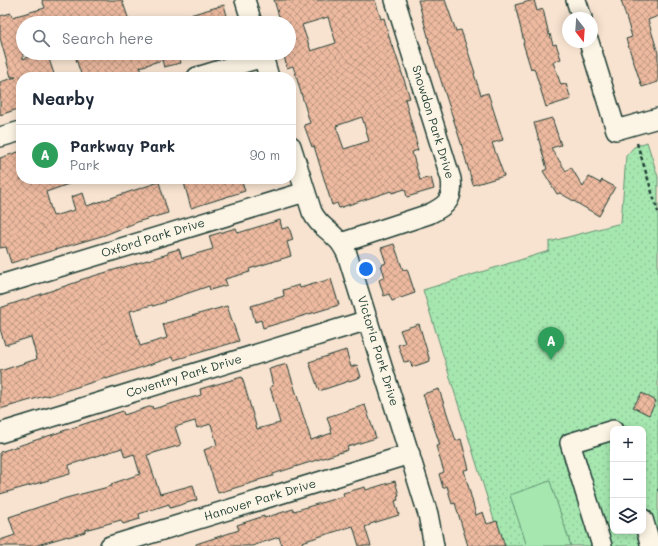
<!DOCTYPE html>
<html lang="en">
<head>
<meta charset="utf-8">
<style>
	body { margin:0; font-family:Mali,sans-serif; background:#f2f2f3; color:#1f2937 }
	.controls { position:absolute; right:12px; bottom:12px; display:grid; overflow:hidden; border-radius:8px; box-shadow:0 2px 10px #0003 }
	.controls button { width:36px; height:36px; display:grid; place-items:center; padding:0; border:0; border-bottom:1px solid #e0e1e3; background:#fff; color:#1f2937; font:20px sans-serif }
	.compass { position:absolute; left:562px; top:12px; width:36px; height:36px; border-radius:50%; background:#fff; box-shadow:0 2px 10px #0003; rotate:163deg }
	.you { position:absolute; left:366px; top:269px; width:14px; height:14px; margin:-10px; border:3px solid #fff; border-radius:50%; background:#1a73e8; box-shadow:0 0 0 6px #1a73e833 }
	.badge { display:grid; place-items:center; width:26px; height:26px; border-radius:50%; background:#0b8043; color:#fff; font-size:13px; font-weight:700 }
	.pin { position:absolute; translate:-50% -33px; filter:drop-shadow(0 1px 2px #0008) }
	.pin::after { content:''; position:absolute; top:21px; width:14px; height:12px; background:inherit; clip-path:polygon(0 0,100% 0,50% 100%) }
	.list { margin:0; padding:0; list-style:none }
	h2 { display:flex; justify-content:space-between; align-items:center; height:52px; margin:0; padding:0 16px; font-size:17px }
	h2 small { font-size:13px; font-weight:400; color:#747a83 }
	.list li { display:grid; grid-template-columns:26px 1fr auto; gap:12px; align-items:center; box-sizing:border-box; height:60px; padding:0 16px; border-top:1px solid #e0e1e3 }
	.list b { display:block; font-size:15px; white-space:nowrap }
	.list p { margin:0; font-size:13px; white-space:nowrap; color:#747a83 }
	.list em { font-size:13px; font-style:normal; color:#747a83 }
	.icon { flex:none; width:22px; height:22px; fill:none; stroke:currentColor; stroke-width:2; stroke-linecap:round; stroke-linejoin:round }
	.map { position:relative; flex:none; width:658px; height:546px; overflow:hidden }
	.search { position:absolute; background:#fff; box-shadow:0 2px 10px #0003; left:16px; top:16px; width:280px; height:44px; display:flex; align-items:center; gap:10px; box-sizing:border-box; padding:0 14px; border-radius:22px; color:#747a83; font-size:15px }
	.panel { position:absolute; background:#fff; box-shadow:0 2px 10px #0003; left:16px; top:72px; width:280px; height:112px; border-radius:16px }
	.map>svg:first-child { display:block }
</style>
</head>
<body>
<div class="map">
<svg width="658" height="546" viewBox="0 0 658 546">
	<defs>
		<pattern id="park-dots" width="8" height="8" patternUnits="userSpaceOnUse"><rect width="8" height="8" fill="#a6e7b0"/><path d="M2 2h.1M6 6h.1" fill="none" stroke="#8ec798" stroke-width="1.8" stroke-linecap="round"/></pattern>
		<pattern id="building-cross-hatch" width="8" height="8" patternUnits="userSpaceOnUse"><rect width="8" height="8" fill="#edb99f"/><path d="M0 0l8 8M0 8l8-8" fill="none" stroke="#bf9882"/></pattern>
	</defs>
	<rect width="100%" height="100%" fill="#f8e3d0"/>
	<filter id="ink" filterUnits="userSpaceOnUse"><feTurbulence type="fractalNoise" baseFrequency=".025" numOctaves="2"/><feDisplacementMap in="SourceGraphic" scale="8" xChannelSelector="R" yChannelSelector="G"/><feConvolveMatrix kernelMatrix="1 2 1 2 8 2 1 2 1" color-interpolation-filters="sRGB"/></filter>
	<g filter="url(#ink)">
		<path fill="url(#park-dots)" stroke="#629272" fill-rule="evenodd" d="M647 142 658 177V546H502L423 290 549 251V242L621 223 626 156 634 147ZM613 429H643V531H613Z"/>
		<path fill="#a6e7b0" stroke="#629272" d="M550 481 571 546H527L510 495Z"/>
		<path fill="url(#building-cross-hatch)" stroke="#1f3d34" fill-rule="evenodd" d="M42 0H122L130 23H23V59L42 53H47L55 77H21V108L0 115V82L16 77H11L0 38V16L11 13 12 17 45 8Z
			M274 0H375L381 19 384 18 392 47 393 46 410 98 405 99 417 144H416L418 150 412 152 420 180 431 177 434 189 407 197 405 189 392 193 391 191 339 208 337 203 332 205 314 146 312 147 304 125 310 123 293 66 287 68 284 56 289 54V23H281ZM328 17 336 43 311 51 302 25ZM362 117 369 141 344 149 336 126Z
			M418 0H445L456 31 461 30 475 73 474 74 481 95 488 93 503 140 492 143 504 176 473 185 461 143 428 40H429Z
			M534 0 537 11 543 9 549 35 550 34 553 45 556 44 561 59 553 62 561 85 566 84 571 99 546 107 534 68 531 69 523 43 524 42 515 5Z
			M621 0H658V16L648 20 658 53V82L642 87 626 39 632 37Z
			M224 5 229 23H173V20Z
			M74 53H178L181 63 164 67 162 60 140 67 143 74 134 77H82Z
			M552 118 561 145 551 148 566 171 571 167 583 187 589 177 600 183 602 180 615 187 599 216 560 193 557 194 543 171 547 169 534 123Z
			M21 151V179H77V181L46 192 53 216 75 210 71 197 83 193 87 206 159 182 168 213 140 221 105 235 11 263 6 247 0 248V158Z
			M183 179H241L245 191 191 208Z
			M280 220 282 229 289 227 293 240 287 242 291 256 249 269 250 272 225 279 227 285 210 290 209 286 165 301 166 302 153 306 152 305 130 311 140 346 167 338 163 324 227 306 239 341 174 360 173 357 106 379V378L48 396V395L0 409V371L37 359 31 337 5 345 0 329V308L80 281V280L168 254V252L179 249 182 258 213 249 209 236 236 228 238 233Z
			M394 244 403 270 407 269 415 293 392 301 389 294 384 296 379 280 385 277 381 265 386 263 381 248Z
			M331 279 339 305 263 328 261 320 255 322 251 306 284 296 283 290 299 285 300 288Z
			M419 324 430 361 412 367 410 361 404 362 398 345 405 343 400 330Z
			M346 350 351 367 357 365 361 377 319 391 309 362Z
			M287 364 311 440 332 433 327 417 365 405 376 438 347 447 348 450 273 474V476L258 480V481L218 493 204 450 217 445 211 424 197 428 195 421 175 427 181 445 147 455 160 494 193 485 197 500 170 508 169 504 139 514 140 519 123 524 121 520 85 530V532L68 537V536L34 546H0V540L15 535 9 517 66 498 112 486 111 484 140 474 134 454 125 457 122 448 69 465 70 474 0 494V452L123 411 124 415 152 406 153 409 201 395 200 389 242 377 257 429 280 423 270 387 273 386 269 369Z
			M439 389 456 441 461 439 469 469 464 470 476 515 483 512 487 524 497 521 505 546H468L455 503 452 504 447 486 443 488 439 474 444 472 436 446 440 445 423 394Z
			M642 393 656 401 649 415 633 407Z
			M395 481 399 495 397 496 398 500 395 501 399 515 370 524V525L365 527 371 546H359L353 526 302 542 303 546H282L279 537 252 546H196V544L239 530 237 525 264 516V518L293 509 294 511 344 496 343 493 365 487 366 490Z"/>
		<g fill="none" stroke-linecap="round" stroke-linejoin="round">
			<g stroke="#1f3d34" stroke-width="22">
				<path id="minor" d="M245 0 252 23
					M576 0 582 18
					M589 42 616 130 658 118
					M262 53 269 77
					M197 77 263 57
					M0 137 21 131
					M291 146 312 212C319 226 326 227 336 238 341 242 344 248 347 254L428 514 434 546
					M341 243 429 214C446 206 454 200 451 179L395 0
					M0 285 305 192
					M0 433 368 320
					M643 519 651 546
					M110 546 410 454
					M602 546 570 443 613 430"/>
			</g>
			<path stroke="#1f3d34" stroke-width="2.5" stroke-dasharray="4 3" stroke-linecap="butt" d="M637 143 658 212
				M657 490H658"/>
			<use href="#minor" stroke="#fcf5e5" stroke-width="19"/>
		</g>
	</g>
	<g text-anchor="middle" stroke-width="3" stroke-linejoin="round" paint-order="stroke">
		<g font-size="12" fill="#1f3d34" stroke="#fcf5e5">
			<text transform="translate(433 122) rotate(73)" y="4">Snowdon Park Drive</text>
			<text transform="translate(153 238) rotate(-17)" y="4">Oxford Park Drive</text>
			<text transform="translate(378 351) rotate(73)" y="4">Victoria Park Drive</text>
			<text transform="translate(184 376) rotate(-17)" y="4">Coventry Park Drive</text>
			<text transform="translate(260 500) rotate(-17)" y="4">Hanover Park Drive</text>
		</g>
	</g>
</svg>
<div class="controls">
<button>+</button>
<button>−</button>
<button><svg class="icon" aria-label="layers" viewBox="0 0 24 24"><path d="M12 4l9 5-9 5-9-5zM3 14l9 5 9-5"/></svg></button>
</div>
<svg class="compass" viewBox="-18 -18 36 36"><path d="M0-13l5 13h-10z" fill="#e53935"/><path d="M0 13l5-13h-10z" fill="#747a83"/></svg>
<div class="you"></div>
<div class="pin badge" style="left:551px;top:360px;background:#2e9e5b">A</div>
<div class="search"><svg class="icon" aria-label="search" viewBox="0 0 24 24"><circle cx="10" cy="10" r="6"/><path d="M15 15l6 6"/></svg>Search here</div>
<section class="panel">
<h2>Nearby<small></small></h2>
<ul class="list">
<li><span class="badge" style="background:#2e9e5b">A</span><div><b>Parkway Park</b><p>Park</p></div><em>90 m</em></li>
</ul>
</section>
</div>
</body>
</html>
